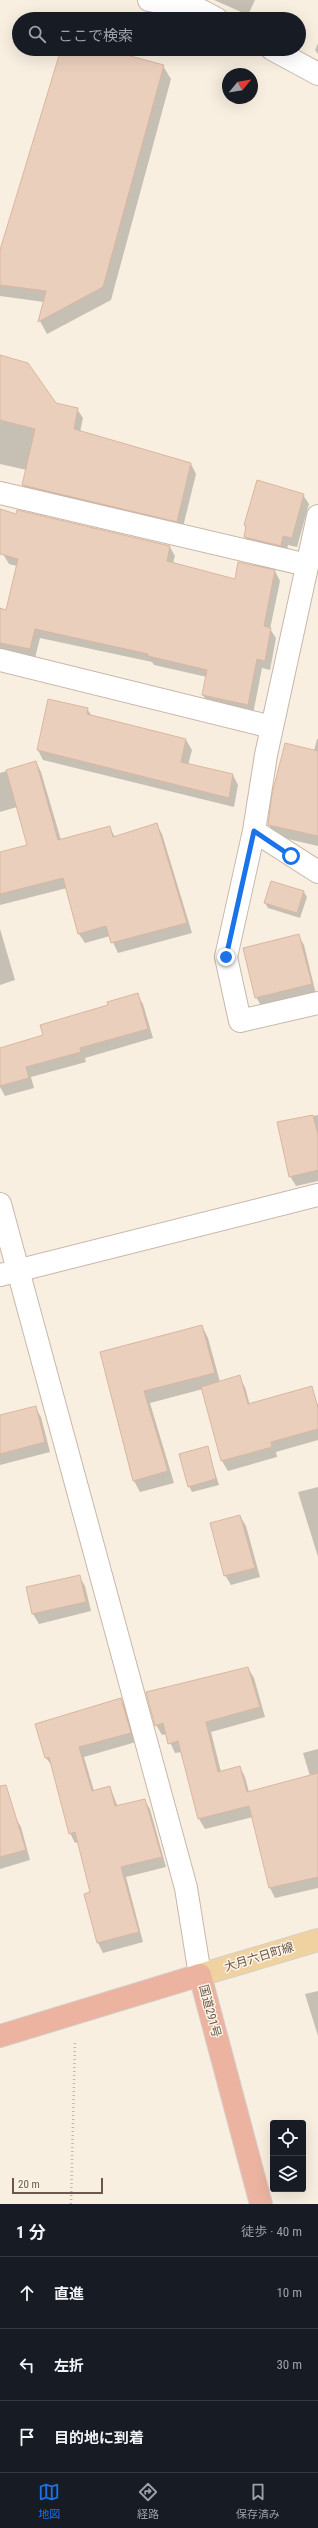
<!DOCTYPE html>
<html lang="ja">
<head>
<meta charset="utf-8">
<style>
	body { margin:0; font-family:"Roboto Condensed","Noto Sans JP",sans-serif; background:#20242c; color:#f1f3f6 }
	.controls { position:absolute; right:12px; bottom:12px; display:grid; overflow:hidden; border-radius:4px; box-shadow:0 4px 16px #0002 }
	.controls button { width:36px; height:36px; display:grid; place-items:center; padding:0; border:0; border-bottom:1px solid #363941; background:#171b24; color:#f1f3f6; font:20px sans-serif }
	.compass { position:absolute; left:222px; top:68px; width:36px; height:36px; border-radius:50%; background:#171b24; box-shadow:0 4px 16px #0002; rotate:60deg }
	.scale { position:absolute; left:12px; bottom:10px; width:91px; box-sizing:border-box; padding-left:4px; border:2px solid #6c574c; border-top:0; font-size:11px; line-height:14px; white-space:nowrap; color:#6c574c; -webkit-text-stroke:3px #fcf4e7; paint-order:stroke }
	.stop { position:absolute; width:12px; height:12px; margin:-9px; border:3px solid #1a73e8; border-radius:50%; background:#fff }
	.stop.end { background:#1a73e8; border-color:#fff; box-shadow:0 1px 4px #0008 }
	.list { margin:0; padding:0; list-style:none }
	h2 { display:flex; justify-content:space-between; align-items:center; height:52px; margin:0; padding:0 16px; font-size:17px }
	h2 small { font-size:13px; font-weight:400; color:#9ea1a6 }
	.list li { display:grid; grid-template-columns:26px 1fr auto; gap:12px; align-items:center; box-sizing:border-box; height:72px; padding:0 16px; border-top:1px solid #363941 }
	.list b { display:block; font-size:15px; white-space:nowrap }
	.list em { font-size:13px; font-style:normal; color:#9ea1a6 }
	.icon { flex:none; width:22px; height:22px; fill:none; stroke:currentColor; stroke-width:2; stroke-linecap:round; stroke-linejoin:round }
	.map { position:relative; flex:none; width:318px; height:2204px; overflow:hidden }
	.search { position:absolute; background:#171b24; box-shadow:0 4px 16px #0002; left:12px; right:12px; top:12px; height:44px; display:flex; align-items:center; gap:10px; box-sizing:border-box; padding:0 14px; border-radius:22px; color:#9ea1a6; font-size:15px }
	.sheet { height:268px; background:#171b24 }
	nav { display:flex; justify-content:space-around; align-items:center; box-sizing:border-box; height:56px; border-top:1px solid #363941; background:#171b24; font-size:11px; color:#9ea1a6 }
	nav a { display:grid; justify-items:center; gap:2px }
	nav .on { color:#1a73e8 }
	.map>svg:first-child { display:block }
</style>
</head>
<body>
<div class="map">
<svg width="318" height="2204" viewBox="0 0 318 2204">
	<rect width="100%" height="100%" fill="#f8efe1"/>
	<path fill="#0003" d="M214 0H255L248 15Z
		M318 43V54L315 50Z
		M62 49H100L163 66 171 79 111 300 47 334 40 321 44 302 0 296V254Z
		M0 356 56 404 77 409 83 418 80 432 191 464 196 474 182 531 29 495 23 485 27 470 0 464Z
		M303 495 309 504 297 547 288 545 286 555 250 547 245 537V525Z
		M170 547 175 556 173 563 236 580 239 563 275 571 280 581 270 629 276 638 270 670 262 668 253 714 208 704 203 695 207 677 154 665 152 662 40 638 35 658 0 650V609L7 611 17 566 9 564 3 554Z
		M87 709 92 716 186 740 192 750 188 765 233 775 238 785 234 807 43 760 38 750Z
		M317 739H318V846L275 836 269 825 314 751Z
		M36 762 41 772 61 840 109 827 115 837 157 825 162 834 192 933 118 953 110 936 85 943 79 934 67 888 0 905V853L28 846 17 807 0 812V773Z
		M304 892 307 897 300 918 268 908 265 903Z
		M0 929 15 980 0 985Z
		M298 935 304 945 316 994 262 1007 256 997Z
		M137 994 143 1004 153 1038 85 1058 86 1062 31 1077 34 1088 5 1096 0 1087V1049L44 1036Z
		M318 1115V1181L296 1186 290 1176 278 1123Z
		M202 1326 208 1338 220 1382 239 1377 245 1387 252 1413 315 1399 318 1405V1440L276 1452 277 1457 228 1471 222 1461 203 1389 150 1403 174 1483 140 1492 134 1481 102 1352Z
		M35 1407 41 1417 50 1452 0 1465V1416Z
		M207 1448 219 1485 192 1492 189 1486Z
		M318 1487V1557L298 1492Z
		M240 1516 246 1526 260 1577 231 1585 225 1575Z
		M79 1576 85 1586 91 1611 39 1624 33 1614 27 1588Z
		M248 1668 254 1678 265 1717 211 1732 221 1772 240 1767 245 1777 249 1792 310 1776 303 1753 318 1749V1888L275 1898 270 1888 253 1817 205 1829 199 1819 182 1752 175 1753 166 1734 162 1735 156 1725Z
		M121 1699 126 1709 136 1742 84 1757 94 1791 110 1787 118 1807 144 1800 150 1809 166 1867 126 1877 143 1942 103 1953 98 1943 85 1894 91 1893 79 1842 75 1843 70 1833 53 1767 46 1758 36 1725Z
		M15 1817 21 1827 30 1860 0 1869V1821Z
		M318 1991V2036L305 1994Z"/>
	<path fill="#eacfbd" stroke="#dbb69f" d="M61 49H104L164 65 103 287 38 322 46 291 0 285V250Z
		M0 355 28 363 56 403 78 408 74 429 191 463 177 522 22 485 35 429 0 420Z
		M257 480 304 494 292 538 283 536 281 546 244 537 246 526 244 525Z
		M0 509 16 514 17 510 170 546 167 561 235 579 238 562 275 570 264 626 271 628 265 661 257 659 248 705 202 695 207 670 148 656V654L35 629 30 649 0 643V608L6 610 18 559 0 554Z
		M48 699 88 708 87 714 186 739 181 762 233 774 229 798 37 750Z
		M285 743 318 751V836L268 825 272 794Z
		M36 761 58 840 110 826 113 837 157 823 187 923 111 943 106 926 78 934 63 878 0 894V852L27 845 6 770Z
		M271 881 304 891 297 913 264 903Z
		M299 934 312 984 255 998 243 948Z
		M138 993 148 1029 80 1048 81 1052 26 1067 29 1078 0 1086V1048L43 1035 40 1025 108 1005 107 1002Z
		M313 1115 318 1135V1170L289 1177 277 1122Z
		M202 1325 215 1373 144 1391 168 1471 133 1481 100 1352Z
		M240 1375 248 1404 312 1386 318 1408V1429L271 1442 272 1447 221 1461 201 1387Z
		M36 1406 45 1442 0 1454V1415Z
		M208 1446 216 1479 188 1487 179 1454Z
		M240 1515 255 1568 224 1576 210 1523Z
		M80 1575 86 1602 32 1614 26 1587Z
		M248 1667 260 1707 206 1722 218 1772 240 1766 247 1792 318 1773V1877L269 1888 249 1806 198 1819 178 1741 168 1744 163 1723 155 1726 146 1692Z
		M121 1698 131 1733 79 1747 92 1791 110 1786 115 1806 145 1799 162 1857 121 1867 139 1932 97 1943 84 1894 90 1892 75 1832 69 1834 49 1757 45 1758 35 1724Z
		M6 1785 26 1850 0 1857V1786Z"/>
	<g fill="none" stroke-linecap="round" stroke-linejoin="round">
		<g stroke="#c7b7ab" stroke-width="24">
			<path id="minor" d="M149 0 200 10 217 19
				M272 49 318 74
				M0 493 307 565
				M318 516 266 755 254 831 318 872
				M0 660 272 727
				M254 831 226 957 240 1021 318 1003
				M0 1204 186 1888 200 1975
				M0 1275 318 1195"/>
		</g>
		<g stroke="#d6d0cd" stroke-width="24">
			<path id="major" d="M200 1975 318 1940"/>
		</g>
		<g stroke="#d6d0cd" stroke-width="24">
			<path id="highway" d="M0 2036 200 1975 261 2204"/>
		</g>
		<path stroke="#ceb2a1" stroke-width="2.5" stroke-dasharray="1 3" stroke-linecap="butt" d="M71 2204 75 2041"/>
		<use href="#minor" stroke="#fff" stroke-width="22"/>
		<use href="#major" stroke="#f0d2a1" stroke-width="22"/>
		<use href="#highway" stroke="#ebb3a0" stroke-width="22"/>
	</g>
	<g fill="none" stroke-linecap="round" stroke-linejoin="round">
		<path stroke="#1a73e8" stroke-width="5" d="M226 957 254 831 291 856"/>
	</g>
	<g text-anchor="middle" stroke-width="3" stroke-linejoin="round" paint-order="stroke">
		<g font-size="12" fill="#6c574c" stroke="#fcf4e7">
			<text transform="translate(259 1957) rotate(-17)" y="4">大月六日町線</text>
			<text transform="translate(210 2011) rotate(75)" y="4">国道291号</text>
		</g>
	</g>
</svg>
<div class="controls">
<button><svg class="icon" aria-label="locate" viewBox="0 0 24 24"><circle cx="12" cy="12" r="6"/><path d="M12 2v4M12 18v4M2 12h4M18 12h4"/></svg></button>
<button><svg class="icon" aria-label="layers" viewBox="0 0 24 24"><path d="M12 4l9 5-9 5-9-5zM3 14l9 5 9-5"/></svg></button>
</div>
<svg class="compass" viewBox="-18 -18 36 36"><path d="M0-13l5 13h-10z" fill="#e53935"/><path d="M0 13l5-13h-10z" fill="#9ea1a6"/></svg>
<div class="scale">20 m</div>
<div class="stop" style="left:291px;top:856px"></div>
<div class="stop end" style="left:226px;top:957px"></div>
<div class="search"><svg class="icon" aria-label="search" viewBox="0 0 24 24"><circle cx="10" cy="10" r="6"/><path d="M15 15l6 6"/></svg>ここで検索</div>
</div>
<section class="sheet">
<h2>1 分<small>徒歩 · 40 m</small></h2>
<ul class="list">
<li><svg class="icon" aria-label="ahead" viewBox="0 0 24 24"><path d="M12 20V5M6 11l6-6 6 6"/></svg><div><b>直進</b></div><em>10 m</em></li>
<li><svg class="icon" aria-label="left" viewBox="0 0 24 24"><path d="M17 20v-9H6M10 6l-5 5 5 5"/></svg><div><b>左折</b></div><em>30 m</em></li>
<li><svg class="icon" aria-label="arrive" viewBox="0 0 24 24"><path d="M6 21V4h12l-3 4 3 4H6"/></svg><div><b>目的地に到着</b></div></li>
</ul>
</section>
<nav>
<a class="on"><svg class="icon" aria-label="map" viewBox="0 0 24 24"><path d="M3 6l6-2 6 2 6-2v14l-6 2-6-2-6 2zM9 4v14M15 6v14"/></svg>地図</a>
<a><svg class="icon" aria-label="directions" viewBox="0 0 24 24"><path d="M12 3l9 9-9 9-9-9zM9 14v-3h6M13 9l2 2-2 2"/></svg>経路</a>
<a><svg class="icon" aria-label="saved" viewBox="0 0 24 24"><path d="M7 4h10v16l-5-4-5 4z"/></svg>保存済み</a>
</nav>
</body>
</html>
